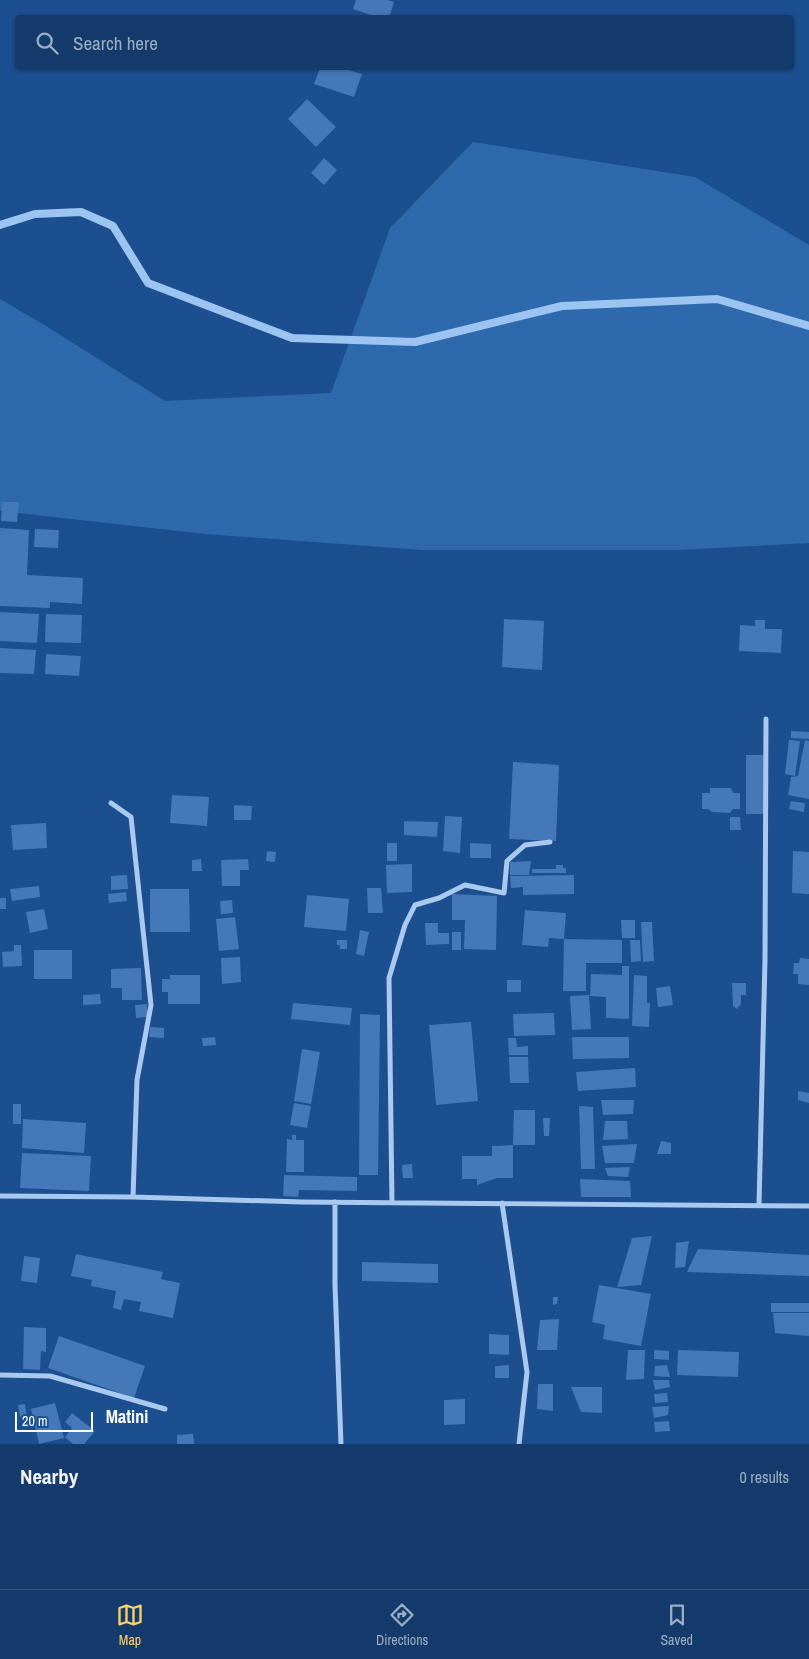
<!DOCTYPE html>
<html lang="en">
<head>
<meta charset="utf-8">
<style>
	body { margin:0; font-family:"Archivo Narrow",sans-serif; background:#1d4271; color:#f1f3f6 }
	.scale { position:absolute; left:15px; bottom:12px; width:78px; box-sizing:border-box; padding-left:5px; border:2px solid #fff; border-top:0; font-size:14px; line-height:18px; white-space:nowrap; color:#fff; -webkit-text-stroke:4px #1b4f8f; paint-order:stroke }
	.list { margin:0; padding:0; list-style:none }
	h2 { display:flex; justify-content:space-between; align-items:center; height:65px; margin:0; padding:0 20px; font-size:21px }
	h2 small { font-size:16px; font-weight:400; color:#9dadc1 }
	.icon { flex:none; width:28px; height:28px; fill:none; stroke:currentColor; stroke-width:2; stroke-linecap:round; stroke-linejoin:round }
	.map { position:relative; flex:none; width:809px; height:1444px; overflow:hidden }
	.search { position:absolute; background:#143b6b; box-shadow:0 1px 4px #0004; left:15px; right:15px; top:15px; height:55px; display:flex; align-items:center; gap:12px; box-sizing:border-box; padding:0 18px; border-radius:5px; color:#9dadc1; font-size:19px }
	.sheet { height:145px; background:#143b6b }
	nav { display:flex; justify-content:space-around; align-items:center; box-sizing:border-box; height:70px; border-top:1px solid #33557e; background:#143b6b; font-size:14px; color:#9dadc1 }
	nav a { display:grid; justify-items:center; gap:2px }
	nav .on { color:#ffd166 }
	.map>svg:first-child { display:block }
</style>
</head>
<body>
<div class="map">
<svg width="809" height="1444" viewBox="0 0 809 1444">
	<rect width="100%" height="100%" fill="#1b4f8f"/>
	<path fill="#2e69ad" d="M473 142 695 177 809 245V543L679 550H422L205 534 0 511V299L46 326 165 401 331 393 390 228Z"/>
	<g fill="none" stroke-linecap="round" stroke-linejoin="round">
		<path stroke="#9cc4f0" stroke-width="8" d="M0 225 35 214 81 212 113 226 148 283 292 338 415 342 562 306 717 299 809 326"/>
	</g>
	<path fill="#4478b7" d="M356 0H387L394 2 389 18H380L353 9Z
		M320 68H342L362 74 354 97 314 84Z
		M307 99 336 127 316 147 288 119Z
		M324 158 337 170 324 185 311 173Z
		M2 502H19L17 522 1 521Z
		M0 528 29 530 27 575 83 578 82 604 50 602V608L0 606Z
		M35 529 59 530 58 548 34 547Z
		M0 612 39 614 37 643 0 641Z
		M46 614 82 615 81 643 45 642Z
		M504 619 544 621 542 670 502 667Z
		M755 620H765V629H782L781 653 739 651 740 625 755 626Z
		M0 648 36 650 34 674 0 673Z
		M46 654 81 656 79 676 45 674Z
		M791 731 809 732V739L791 738Z
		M789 740 800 741 795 776 785 774Z
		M805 740 809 741V799L788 795 791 777 798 776Z
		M746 755H766L765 814H746Z
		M513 762 559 765 556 841 509 839Z
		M710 788H731L733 793H740V809H733L730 813 712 812 708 809H702V793H710Z
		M172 795 209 797 207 826 170 823Z
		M791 801 805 803 804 812 789 809Z
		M234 805 252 806 251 820H234Z
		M445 816 462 817 460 853 443 851Z
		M730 817H740L741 830H730Z
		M404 821 438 822 437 837 404 835Z
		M46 823 47 848 13 850 11 825Z
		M387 843H397V861H387Z
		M470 843 491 844V858H470Z
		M267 851 276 852 275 862 266 861Z
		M793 851 809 852V894L792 893Z
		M201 859 202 871H192V860Z
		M248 859 249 870H240V886H222L221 860Z
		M531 861 529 875H510V862Z
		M412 864V892L387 893 386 865Z
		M556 865H563V868H566V873H532V869H556Z
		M127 875 128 889 111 890V876Z
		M574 875V894L523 895V887L511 888 510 876Z
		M39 886 40 897 12 901 10 889Z
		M367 888H381L383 913H368Z
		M150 889H189L190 932H150Z
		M126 892 127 901 109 903 108 894Z
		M452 894 497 896 496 950 464 949 465 920H452Z
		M307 895 349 899 346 931 304 927Z
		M0 898H6V909H0Z
		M232 900 233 913 221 914 220 901Z
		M44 909 48 929 30 933 26 912Z
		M525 910 566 913 564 939 549 938 548 947 522 945Z
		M235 917 239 949 219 951 216 919Z
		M621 920H635V938H622Z
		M641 922H652L654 961 643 962Z
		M425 923H438V933H449V944L426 945Z
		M360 930 369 932 364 956 356 954Z
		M452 932H461V950H452Z
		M564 939 622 940V963H586V991H563Z
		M337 940H347V949H340V945H337Z
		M630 940H640L641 961 631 962Z
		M14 945H21L22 966 3 967 2 952 14 951Z
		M34 950H72V979H34Z
		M240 957 241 982 222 984 221 958Z
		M800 958 809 959V985L798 984V974H793L794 963H799Z
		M622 966H629V1019L606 1018V997L590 996 591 974 622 975Z
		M141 968 142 1000H122V988H111V969Z
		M170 975H200V1004H168V992H162V979H170Z
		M634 975 647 976V1003H650L649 1027 632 1026Z
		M507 980H521V992H507Z
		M732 983H746V995H741V1004L737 1009 733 1006Z
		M670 986 673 1005 658 1007 656 988Z
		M100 994 101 1004 83 1005V995Z
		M589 995 591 1029 572 1030 570 996Z
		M293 1003 352 1008 350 1025 291 1019Z
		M147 1004V1017L136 1018 135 1005Z
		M554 1013 555 1035 514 1036 513 1014Z
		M360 1014 380 1015 378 1175H359Z
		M471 1022 478 1101 436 1105 429 1025Z
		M150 1027 164 1028V1038L149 1037Z
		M215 1037 216 1045 203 1046 202 1038Z
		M572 1037H629V1058L573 1059Z
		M508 1038H516L517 1047 528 1046V1055H509Z
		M302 1049 320 1052 311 1104 294 1101Z
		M509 1057H528L529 1083H510Z
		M635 1068 636 1087 578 1091 576 1072Z
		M798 1091 809 1093V1103L798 1100Z
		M601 1100H634L633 1114 603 1115Z
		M294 1103 311 1106 307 1128 290 1125Z
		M13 1104H21V1124H13Z
		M579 1106 593 1107 595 1169H581Z
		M514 1110H535V1145H513Z
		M543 1118H550L549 1136H544Z
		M23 1119 86 1123 84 1153 22 1148Z
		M605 1121H627L628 1139 603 1140Z
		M292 1135H296V1140H304V1172H286L287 1139 292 1140Z
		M661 1141 671 1143V1154H657Z
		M637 1144 634 1163H605L602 1146Z
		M513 1145V1178H497L477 1185V1179H462V1156H492V1146Z
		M22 1153 91 1156 89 1191 20 1188Z
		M412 1164 413 1178H403L402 1165Z
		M630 1167 628 1177 608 1176 605 1168Z
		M284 1175 357 1177V1191L299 1190 298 1197 283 1196Z
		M580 1179 630 1181 631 1197H581Z
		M652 1236 641 1285 617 1287 632 1238Z
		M689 1241 685 1267 675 1268 676 1243Z
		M698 1249 809 1255V1276L687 1272Z
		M76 1254 163 1272 161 1279 180 1283 173 1318 139 1311 141 1302 124 1299 121 1310 113 1308 116 1291 91 1286 92 1280 71 1276Z
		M24 1256 40 1258 37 1283 21 1281Z
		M362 1262 438 1264V1283L362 1281Z
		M599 1285 651 1294 641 1346 603 1339 605 1325 592 1322Z
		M553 1297H558L557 1304 553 1305Z
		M771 1303H809V1312H771Z
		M773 1313H809V1336L775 1333Z
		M559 1319 557 1350H537L540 1320Z
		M24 1327 46 1328V1352L41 1351 40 1370 23 1369Z
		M489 1334 509 1335V1355L489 1354Z
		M59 1336 145 1366 134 1398 48 1368Z
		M628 1350H645L644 1379 626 1380Z
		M654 1350 669 1351V1360L654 1359Z
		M678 1350 739 1352 738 1377 677 1375Z
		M509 1365V1378H495V1366Z
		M667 1365 670 1377 654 1376 655 1366Z
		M653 1380H669L670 1387 655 1390Z
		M538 1384H553V1411L537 1409Z
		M571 1387H602V1413L581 1412Z
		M667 1393 668 1402 655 1403 654 1394Z
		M465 1399V1424L444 1425V1400Z
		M55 1403 64 1438 39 1444 31 1409Z
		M25 1404 27 1416 20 1417 18 1405Z
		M669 1406 668 1415 654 1418 652 1407Z
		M72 1413 95 1431 84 1444H73L65 1437 72 1428 65 1422Z
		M669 1421 670 1431 655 1432 654 1422Z
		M193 1434 194 1444H177V1435Z"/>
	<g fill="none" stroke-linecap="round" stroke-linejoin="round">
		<path stroke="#a9c9ee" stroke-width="5" d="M111 803 131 817 151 1005 137 1080 133 1197
			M0 1196 133 1197 302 1202 809 1206
			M335 1202V1285L341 1444
			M392 1203 389 978 405 925 415 905 439 898 465 885 504 893 507 861 525 845 550 842
			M502 1203 527 1372 519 1444
			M759 1205 765 960 766 719
			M0 1375 50 1376 165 1409"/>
	</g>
	<g text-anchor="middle" stroke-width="4.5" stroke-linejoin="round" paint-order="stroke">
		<g font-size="18" font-weight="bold" fill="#fff" stroke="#1b4f8f">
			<text x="127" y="1423">Matini</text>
		</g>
	</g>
</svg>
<div class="scale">20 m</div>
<div class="search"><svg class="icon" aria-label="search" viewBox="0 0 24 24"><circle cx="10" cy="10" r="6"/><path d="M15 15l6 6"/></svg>Search here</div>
</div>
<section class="sheet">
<h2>Nearby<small>0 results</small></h2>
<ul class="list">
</ul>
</section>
<nav>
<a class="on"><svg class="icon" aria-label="map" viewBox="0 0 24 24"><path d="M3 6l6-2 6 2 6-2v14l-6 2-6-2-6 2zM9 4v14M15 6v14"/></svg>Map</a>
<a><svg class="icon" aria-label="directions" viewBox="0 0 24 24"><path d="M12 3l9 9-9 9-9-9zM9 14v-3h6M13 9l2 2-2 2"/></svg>Directions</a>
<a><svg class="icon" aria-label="saved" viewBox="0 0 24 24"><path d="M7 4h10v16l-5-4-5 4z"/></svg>Saved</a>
</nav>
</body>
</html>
